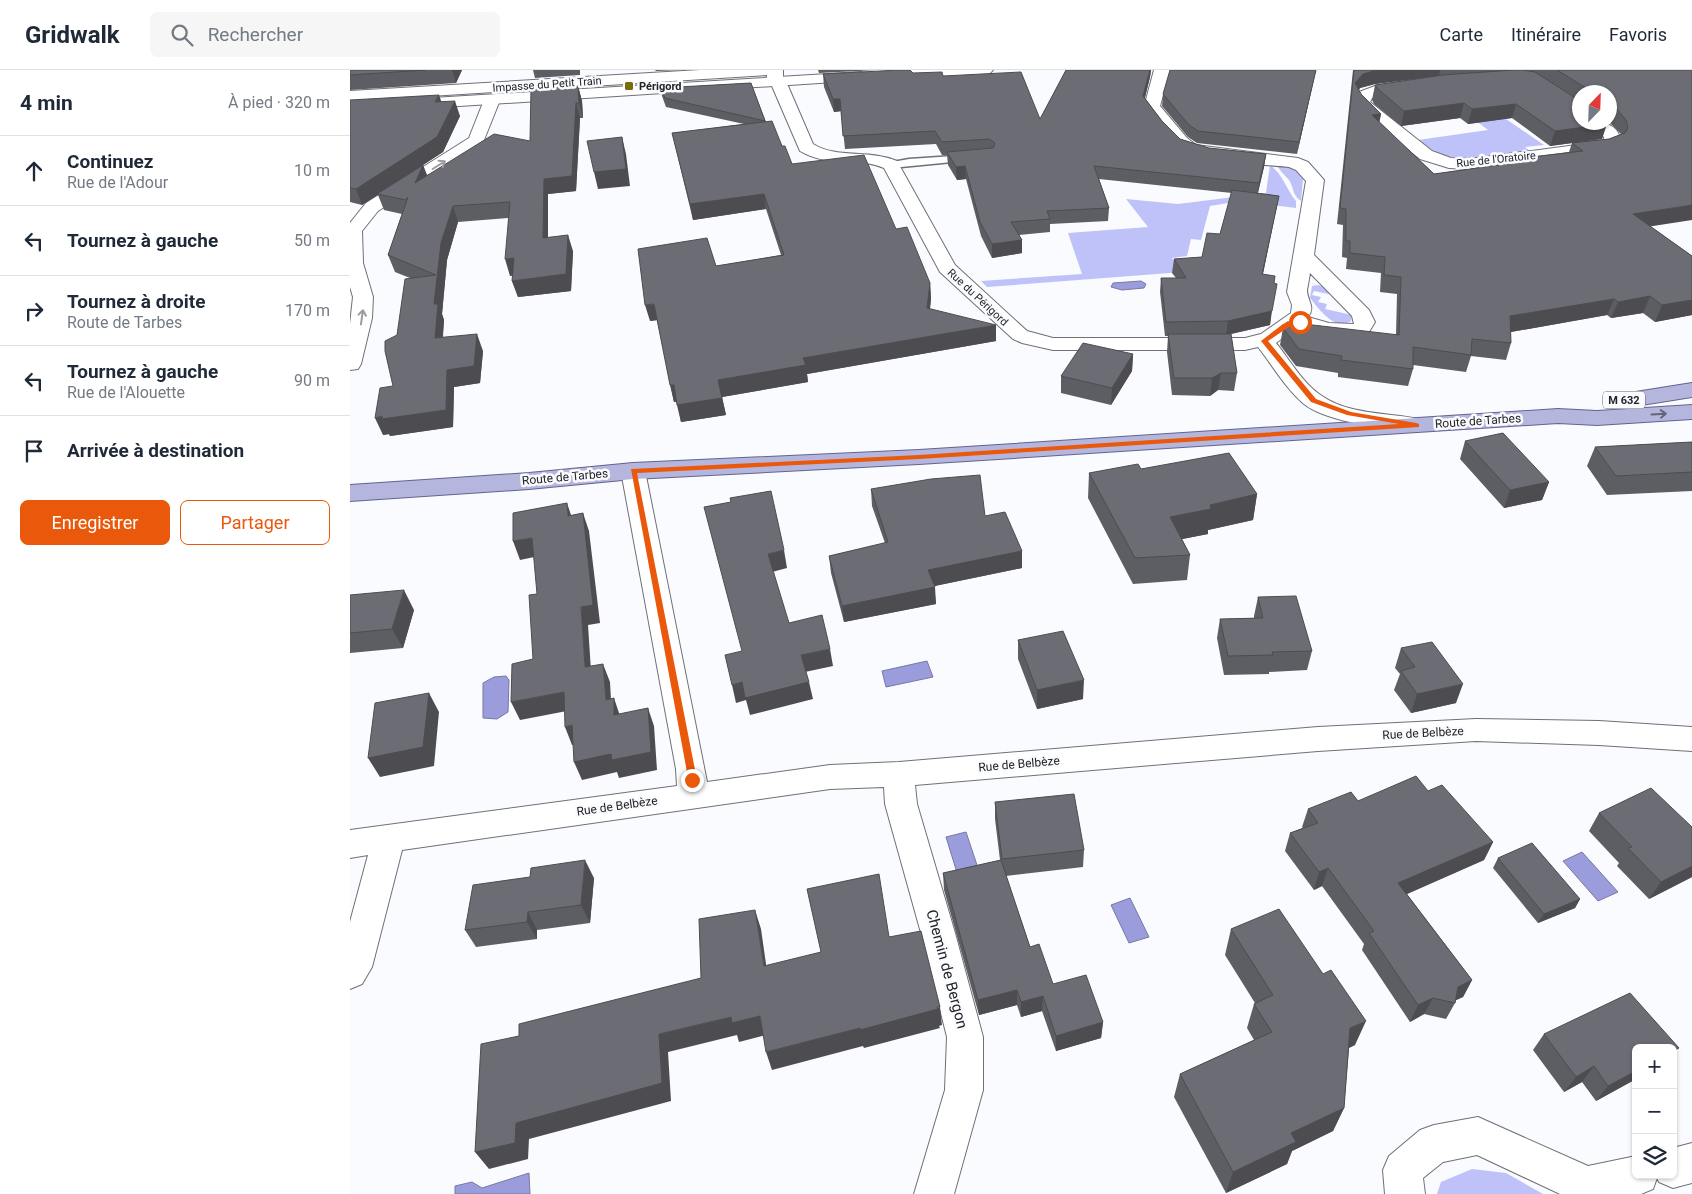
<!DOCTYPE html>
<html lang="fr">
<head>
<meta charset="utf-8">
<style>
	body { margin:0; font-family:Roboto,sans-serif; background:#f6f6f7; color:#1f2937 }
	.controls { position:absolute; right:15px; bottom:15px; display:grid; overflow:hidden; border-radius:8px; box-shadow:0 1px 4px #0004 }
	.controls button { width:45px; height:45px; display:grid; place-items:center; padding:0; border:0; border-bottom:1px solid #e0e1e3; background:#fff; color:#1f2937; font:25px sans-serif }
	.compass { position:absolute; left:1222px; top:15px; width:45px; height:45px; border-radius:50%; background:#fff; box-shadow:0 1px 4px #0004; rotate:23deg }
	.stop { position:absolute; width:15px; height:15px; margin:-11px; border:4px solid #ea580c; border-radius:50%; background:#fff }
	.stop.end { background:#ea580c; border-color:#fff; box-shadow:0 1px 5px #0008 }
	.list { margin:0; padding:0; list-style:none }
	h2 { display:flex; justify-content:space-between; align-items:center; height:65px; margin:0; padding:0 20px; font-size:21px }
	h2 small { font-size:16px; font-weight:400; color:#747a83 }
	.list li { display:grid; grid-template-columns:32px 1fr auto; gap:15px; align-items:center; box-sizing:border-box; height:70px; padding:0 20px; border-top:1px solid #e0e1e3 }
	.list b { display:block; font-size:19px; white-space:nowrap }
	.list p { margin:0; font-size:16px; white-space:nowrap; color:#747a83 }
	.list em { font-size:16px; font-style:normal; color:#747a83 }
	.actions { display:flex; gap:10px; padding:15px 20px }
	.actions a { flex:1; padding:11px 0; border:1px solid #ea580c; border-radius:8px; text-align:center; font-size:18px; color:#ea580c }
	.actions .main { background:#ea580c; color:#fff }
	.icon { flex:none; width:28px; height:28px; fill:none; stroke:currentColor; stroke-width:2; stroke-linecap:round; stroke-linejoin:round }
	.map { position:relative; flex:none; width:1342px; height:1124px; overflow:hidden }
	header { display:flex; align-items:center; gap:30px; box-sizing:border-box; height:70px; padding:0 25px; background:#fff; border-bottom:1px solid #e0e1e3 }
	header strong { font-size:24px }
	nav { display:flex; gap:28px; margin-inline-start:auto; font-size:18px }
	.search { width:350px; height:45px; background:#f6f6f7; display:flex; align-items:center; gap:12px; box-sizing:border-box; padding:0 18px; border-radius:8px; color:#747a83; font-size:19px }
	main { display:flex }
	aside { flex:1; background:#fff }
	.map>svg:first-child { display:block }
</style>
</head>
<body>
<header>
<strong>Gridwalk</strong>
<div class="search"><svg class="icon" aria-label="search" viewBox="0 0 24 24"><circle cx="10" cy="10" r="6"/><path d="M15 15l6 6"/></svg>Rechercher</div>
<nav><a>Carte</a><a>Itinéraire</a><a>Favoris</a></nav>
</header>
<main>
<aside>
<h2>4 min<small>À pied · 320 m</small></h2>
<ul class="list">
<li><svg class="icon" aria-label="ahead" viewBox="0 0 24 24"><path d="M12 20V5M6 11l6-6 6 6"/></svg><div><b>Continuez</b><p>Rue de l'Adour</p></div><em>10 m</em></li>
<li><svg class="icon" aria-label="left" viewBox="0 0 24 24"><path d="M17 20v-9H6M10 6l-5 5 5 5"/></svg><div><b>Tournez à gauche</b></div><em>50 m</em></li>
<li><svg class="icon" aria-label="right" viewBox="0 0 24 24"><path d="M7 20v-9h11M14 6l5 5-5 5"/></svg><div><b>Tournez à droite</b><p>Route de Tarbes</p></div><em>170 m</em></li>
<li><svg class="icon" aria-label="left" viewBox="0 0 24 24"><path d="M17 20v-9H6M10 6l-5 5 5 5"/></svg><div><b>Tournez à gauche</b><p>Rue de l'Alouette</p></div><em>90 m</em></li>
<li><svg class="icon" aria-label="arrive" viewBox="0 0 24 24"><path d="M6 21V4h12l-3 4 3 4H6"/></svg><div><b>Arrivée à destination</b></div></li>
</ul>
<div class="actions"><a class="main">Enregistrer</a><a>Partager</a></div>
</aside>
<div class="map">
<svg width="1342" height="1124" viewBox="0 0 1342 1124">
	<rect width="100%" height="100%" fill="#fafbfe"/>
	<path fill="#bfc2f9" d="M1137 36 1194 75 1175 77 1180 81C1137 87 1105 100 1068 70L1138 60 1120 46Z
		M927 94 943 98 953 109 951 131C942 125 944 118 939 110 935 105 929 101 927 94Z
		M920 95C933 104 936 119 946 131V138L891 131 860 136 851 170 841 169 837 186 822 188 833 202 637 217 631 211 732 204 718 163 798 157 776 129 828 134 916 123Z
		M968 215 975 217 983 225 964 221 962 225 971 227 968 232 977 234 975 239 1002 245 1001 251C984 261 970 240 960 228L962 216Z
		M1122 1099 1156 1103 1193 1124H1087L1091 1112Z"/>
	<path fill="#9a9cdb" stroke="#7778a5" d="M791 211 796 214 794 218 772 220 761 217 763 213Z
		M577 591 583 607 536 617 532 601Z
		M156 606 159 610 158 642 147 649 133 648V613L144 607Z
		M616 762 629 801 608 806 596 767Z
		M1232 782 1268 822 1248 831 1213 791Z
		M780 828 799 867 779 873 761 835Z
		M179 1103 180 1124H105V1116L122 1112 132 1118Z"/>
	<g fill="none" stroke-linecap="round" stroke-linejoin="round">
		<g stroke="#6f7077" stroke-width="3">
			<path id="service" d="M619 85 624 88 623 90 541 98 536 95 537 93 559 89Z"/>
		</g>
		<g stroke="#6f7077" stroke-width="2">
			<path id="minor" d="M350 0H433V9L438 16 463 74C487 89 518 79 547 91L605 195 677 261 703 268H895L911 264 941 243 942 235 937 222 956 111 946 100 939 97C911 94 859 93 835 83 822 78 802 49 794 37L804 0H820L810 36 837 68 846 75 948 88 958 92 974 110 964 185 1019 240 1025 252 1019 262C994 269 972 265 947 257L926 273C940 290 953 314 972 326 1001 346 1041 342 1074 350L1077 355 1074 360 1066 362C1036 358 978 353 954 334 936 319 923 296 908 277L895 280H703L672 273 663 269 590 202 534 98C506 86 478 98 450 81L422 16 417 9V5L0 31V21ZM960 203 1002 246 1004 254 979 253 958 247C966 236 957 231 957 220 958 215 959 209 960 203Z
				M1061 11 1066 13 1069 16 1066 19 1022 28 1020 32 1082 81 1101 88 1120 89 1249 72 1254 70V67L1238 52C1254 52 1268 53 1271 72L1269 76 1253 82 1120 99 1099 98 1070 89 1011 41 1004 32 1009 22 1025 16Z
				M142 25 148 27 150 30 132 75 28 141 12 161 13 193 23 227 22 248 11 294 8 299 0 300V254L3 227 0 217V153L16 133 119 68 134 30 136 27Z
				M283 393 291 396 295 401 357 712 480 695 549 692 968 657 1126 649 1249 651 1342 657V681L1249 675 1126 671 968 681 565 715 567 734 605 863 633 967V1020L604 1124H564L595 1020 597 967 571 863 535 734 534 717 480 719 52 780 22 897 12 914 0 919V852L18 785 0 788V760L327 716 326 699 271 401 275 396Z
				M1128 1047 1238 1096 1286 1086V1105H1323V1078L1342 1073V1113L1323 1118 1309 1112 1307 1108 1303 1119 1291 1124H1210L1127 1085 1093 1092 1073 1108 1075 1124H1035L1033 1100 1039 1086 1070 1060 1084 1055Z"/>
		</g>
		<g stroke="#6f7077" stroke-width="2">
			<path id="tertiary" d="M561 0H643L640 3 635 5 554 10 549 8 546 5 549 2Z
				M511 2 516 4 519 7 516 10 0 43V33Z"/>
		</g>
		<g stroke="#62648f" stroke-width="2">
			<path id="primary" d="M1342 313V327L1273 338 1265 336 1262 331 1265 326 1273 324Z
				M1342 335V349L1247 355 1208 353 569 394 283 409 179 419 0 431V415L179 403 283 393 569 380 1208 339 1247 341Z"/>
		</g>
		<use href="#service" fill="#fff" fill-rule="evenodd"/>
		<use href="#minor" fill="#fff" fill-rule="evenodd"/>
		<use href="#tertiary" fill="#fff" fill-rule="evenodd"/>
		<use href="#primary" fill="#b5b6dd" fill-rule="evenodd"/>
	</g>
	<path fill="#5d5e64" fill-rule="evenodd" d="M0 0H112L106 13 0 20Z
		M183 0H230V5L185 8Z
		M305 0H332L306 1Z
		M468 0H527L469 3Z
		M716 0H801L800 7 795 28 812 51 830 69 859 78 916 84 914 97 908 123 929 126 913 204 924 213 920 255 881 264 887 303 884 321 868 320 860 326 822 325 817 282 818 266H815L810 222 811 208H826L822 203 824 189 852 187 870 164 882 123 749 109 759 138 758 151 700 154V162L669 165 672 170V183L642 188 631 166 616 109 607 110 598 95 597 85H592L586 74 495 79 491 41 484 42 474 17 473 4 563 3 593 6 690 49Z
		M966 0 947 84 847 73 838 67 812 36 813 24Z
		M1003 0H1342L1300 156 1342 186V245L1305 252 1293 243 1261 248 1257 245 1161 262V273L1156 290 1121 286 1116 302 1063 295V299L1058 316 988 307V303L946 296 930 275 933 258 1046 265 1047 224 1030 222 1031 203 996 199 997 188 992 187 993 155 987 154ZM1079 7 1025 15 1022 30 1024 34 1051 56 1110 48 1118 54 1162 48 1200 76 1222 73 1219 82 1181 87 1180 90 1084 104 1029 52 1031 44 1011 24 1009 20 1010 18 1025 14ZM1230 22H1260V52H1230ZM1256 53H1260L1271 64 1259 69 1226 72 1252 69Z
		M401 13 416 52 432 76 442 94 546 159 580 213 581 229 580 239 646 271 457 304 458 312 372 327 376 345 331 352 327 332H324L307 250 300 251 366 196 431 185 416 139 343 150 322 63 394 54 316 37 312 26 310 18Z
		M228 16 232 31 233 48H230L226 121 198 124V168L223 181 221 221 168 227 162 211 163 205 160 206 158 148 108 152 97 190 92 244 94 250 93 267 133 281 130 313 104 317 103 357 40 366 39 364 33 365 43 316 47 265 60 208 45 202 38 185 52 144 34 140 28 125 12 135 0 132V30L92 32 110 46 93 82 59 104 73 95 77 105 180 71Z
		M783 284 782 301 761 335 711 323V306Z
		M1115 371 1199 412 1192 430 1154 438 1110 389Z
		M1342 372V421L1257 425 1237 396 1245 377Z
		M791 399 907 424 903 450 858 460V464L832 469 840 485 837 510 783 514 738 428 739 403Z
		M521 419 635 446 672 481V498L584 516 586 534 494 552 481 503 479 486 535 473 522 436Z
		M0 525 64 540 53 578 0 583Z
		M908 527 962 581 957 600 919 602V604L874 605 867 568 870 549 904 548V546Z
		M668 570 733 629 687 639 668 589Z
		M1051 578 1106 633 1061 643 1044 620 1050 604 1045 598Z
		M1078 721 1143 772 1134 790 1057 824 1122 910 1113 927 1106 930 1105 933 1096 949 1074 944 1060 952 1012 880 1014 874 972 816 964 820 935 781 940 763 953 758 952 757 958 739 1008 731Z
		M645 732 734 780 733 797 656 806 680 877 703 914 753 952 751 968 706 981 692 941 671 947 667 935 629 945 594 820 593 803 650 790 645 749Z
		M1249 743 1342 807 1299 829 1267 796 1269 793 1239 761Z
		M1148 788 1230 829 1225 838 1188 853 1143 798Z
		M244 808 240 853 187 860V869L126 877 115 860Z
		M881 859 1005 975 999 978 994 1038 983 1061 942 1081 937 1094 876 1123 824 1027 830 1004 904 970 897 958 904 934 905 933 875 885Z
		M1194 964 1286 1009 1246 1031 1232 1012 1214 1022 1183 980Z"/>
	<path fill="#4c4c51" d="M102 0H112L106 13Z
		M800 0H801L800 7 792 38 793 26Z
		M966 0 947 84 949 72Z
		M1027 0H1090L1089 6 1025 14 1010 18 1003 28 1005 13 1013 4Z
		M228 16 232 31 233 48 229 33Z
		M89 25 94 39 85 32Z
		M483 29H490L492 41 484 42Z
		M105 31 110 46 93 82 12 135 6 119Z
		M226 33 230 48 226 121 198 124V184L193 168 194 109Z
		M1114 33 1110 48 1051 56 1054 41Z
		M1166 34 1162 48 1118 54 1122 39Z
		M1031 44 1028 59 1022 45Z
		M1257 54 1252 69 1200 76 1205 61Z
		M272 67 276 84 280 116 248 119 244 102Z
		M916 84 914 97 907 126 909 113Z
		M73 95 79 111 65 113Z
		M615 96 616 109 607 110 606 97Z
		M414 124 416 139 343 150 340 134Z
		M929 126 926 139 910 218 912 204Z
		M1342 135V150L1277 160 1283 144Z
		M103 136 108 152 97 190 92 244 94 250 91 285 85 268 84 234 91 173Z
		M218 165 223 181 221 221 168 227 162 211Z
		M672 170V183L642 188V174Z
		M164 188 170 204 160 206 155 189Z
		M580 213 581 229 578 254 577 238Z
		M1300 226 1293 243 1261 248 1268 232Z
		M1264 229 1257 245 1155 263 1160 246Z
		M1342 230V245L1305 252 1312 235Z
		M304 234 308 250 300 251 295 235Z
		M922 241 920 255 876 265 878 251Z
		M646 255V271L457 304 458 312 372 327 376 345 331 352 327 335 368 310 453 288Z
		M127 264 133 281 130 313 104 317 103 357 40 366 39 364 33 365 25 348 32 346 97 300Z
		M783 284 782 301 761 335 762 318Z
		M871 303 868 320 860 326 862 308Z
		M320 315H324L328 331 324 332Z
		M1199 412 1192 430 1154 438 1160 420Z
		M907 424 903 450 858 460V464L817 472 820 447 860 435Z
		M217 433 223 451 218 446Z
		M233 443 239 461 250 553 238 555 242 616 235 597 231 537Z
		M182 468 189 486 170 490 163 471Z
		M434 480 437 498 422 502 418 484Z
		M672 481V498L580 517 578 500Z
		M585 517 586 534 494 552 492 536Z
		M54 520 64 540 53 578 42 559Z
		M480 579 483 596 455 602 451 585Z
		M253 594 260 612 262 648 256 630Z
		M734 610 733 629 687 639V620Z
		M392 612H459L463 629 400 645 396 630 386 633 382 615Z
		M1113 614 1106 633 1061 643 1067 624Z
		M214 622 222 640 170 650 161 632Z
		M79 623 89 642 84 696 30 707 18 688Z
		M264 628 270 646 264 645Z
		M298 638 304 656 307 700 269 708 267 702 232 710 224 692Z
		M222 655 230 673 222 675 215 657Z
		M1143 772 1134 790 1041 831 1048 813Z
		M235 790 244 808 240 853 231 835Z
		M1342 796V807L1299 829 1311 812Z
		M978 798 972 816 964 820 969 802Z
		M1230 829 1225 838 1188 853 1194 844Z
		M405 840 411 859 419 915 414 896Z
		M178 842 187 860V869L177 852Z
		M1122 910 1113 927 1102 932 1108 917Z
		M667 920V935L629 945 628 930Z
		M693 926 692 941 671 947V932Z
		M1083 928 1074 944 1060 952 1068 935Z
		M590 937 592 955 589 956 590 958 514 978 513 976 422 1000 416 982Z
		M410 946 416 965 389 972 387 965 318 982 321 1031 179 1069 178 1089 139 1099 125 1082 166 1053 309 964 381 947Z
		M1016 951 1005 975 990 982 1000 958Z
		M753 952 751 968 706 981V966Z
		M1244 996 1232 1012 1214 1022 1226 1007Z
		M1286 1001V1009L1246 1031 1258 1016Z
		M994 1038 983 1061 942 1081 937 1094 876 1123 883 1102 941 1063Z"/>
	<path fill="#6c6d74" stroke="#4c4c51" d="M0 0H76L0 5Z
		M549 0H560L563 3 592 2 593 6 671 2 690 49 716 0H800L793 26 812 51 830 69 859 78 916 84 909 113 744 96 759 138 697 141 700 149 661 152 672 170 642 174 630 152 615 96 606 97 597 82 643 78 645 73 639 69 592 72 585 61 493 66 490 29H483L473 4Z
		M820 0H966L949 72 848 61 839 55 813 24Z
		M1004 0H1027L1013 4 1005 13 1011 24 1031 44 1022 45 1084 104 1185 90 1181 87 1233 81 1222 73 1259 69 1275 63 1278 58 1276 50 1266 38H1260V22H1236V18L1207 0H1342V135L1283 144 1342 186V230L1312 235 1300 226 1268 232 1264 229 1160 246 1161 273 1122 269 1121 285 1063 277V299L991 290 992 286 949 279 933 258 937 252 1049 265 1051 207 1034 205 1035 187 1000 183V171H996V139L990 138Z
		M1163 0H1173L1185 2 1230 31V52H1256L1257 54 1205 61 1166 34 1122 39 1114 33 1054 41 1028 19 1025 15 1093 5Z
		M401 13 415 51 315 28 310 18Z
		M228 16 229 33H226L222 106 194 109 193 168 218 165 216 204 162 211 164 188 155 189 160 132 103 136 91 173 84 234H88L85 268 127 264 124 296 97 300 96 340 32 349V346L25 348 30 318 43 316 35 281V271L47 265 55 209 86 205 38 185 58 127 56 130 27 124 73 95 65 113 144 64 180 71 181 19Z
		M89 25 85 32 105 31 87 67 6 119 0 118V30Z
		M422 51 432 76H435L442 94 514 85 546 159 557 157 580 213 577 238 646 255 453 288 456 295 368 310 372 328 327 335 324 315H320L304 234 295 235 288 179 357 168 366 196 434 185 414 124 340 134 322 63Z
		M272 67 276 99 244 102 237 71Z
		M882 120 929 126 912 204 925 206 924 213 927 214 922 241 878 251 816 252 811 208H836L824 189 852 187 857 163 870 164Z
		M818 264H881L887 303H871L862 308H824Z
		M733 273 783 284 762 318 711 306Z
		M1153 363 1199 412 1160 420 1115 371Z
		M1342 372V402L1266 406 1245 377Z
		M879 383 907 424 860 435 861 439 820 447 840 485 785 488 739 403 788 394 791 399Z
		M630 405 635 446 655 442 672 481 578 500 585 517 492 536 479 486 538 472 521 419 581 409Z
		M421 421 434 480 418 484 439 553 472 545 480 579 451 585 459 612 395 628 392 612 382 615 375 585 392 581 354 437 381 432 380 428Z
		M217 433 218 446 233 443 243 535 231 537 235 597 253 594 256 630 264 628V645L298 638 301 682 262 690 261 684 224 692 222 655 215 657 214 622 161 632 162 594 183 589 179 525 187 524 182 468 163 471V443Z
		M54 520 42 559 0 563V525Z
		M946 526 962 581 922 582 923 585 878 586 870 549 913 548 908 527Z
		M713 561 734 610 687 620 668 570Z
		M1082 572 1113 614 1067 624 1051 601 1065 597 1051 578Z
		M79 623 73 677 18 688 25 633Z
		M1066 706 1078 721 1092 715 1143 772 1048 813 1122 910 1108 917 1105 933 1083 928 1068 935 1019 863 1024 861 978 798 969 802 940 763 968 753 958 739 1001 722 1008 731Z
		M1301 718 1342 757V796L1311 812 1278 778 1282 777 1249 743Z
		M724 724 734 780 652 789 645 732Z
		M1182 773 1230 829 1194 844 1148 788Z
		M235 790 231 835 178 842 177 852 115 860 123 815 180 807 181 798Z
		M651 790 680 877 689 874 703 914 736 905 753 952 706 966 693 926 671 932 667 920 628 930 593 803Z
		M529 804 539 867 571 861 590 937H587L588 939 510 960V958L416 982 410 946 382 953 381 947 309 964 312 1013 166 1053 165 1073 125 1082 131 974 169 966V954L351 908 349 849 405 840 414 896 471 882 457 819Z
		M929 839 973 904 981 900 1016 951 1000 958 994 1038 941 1063 946 1072 883 1102 830 1004 922 962 904 934 923 925 881 859Z
		M1280 923 1329 978 1323 981V978H1286V1001L1258 1016 1244 996 1226 1007 1194 964Z"/>
	<defs><path id="oneway-shaft" d="M-6 0H5M1.5-3L5.5 0L1.5 3" fill="none" stroke-width="1.6" stroke-linecap="round" stroke-linejoin="round" transform="scale(1.25)"/></defs>
	<g stroke="#9c9c9e">
		<use href="#oneway-shaft" transform="translate(89 95) rotate(-32)"/>
		<use href="#oneway-shaft" transform="translate(12 247) rotate(-82)"/>
	</g>
	<use stroke="#656679" href="#oneway-shaft" transform="translate(1309 344) rotate(-3)"/>
	<path fill="#ea580c" d="M946 248 953 252 950 253 946 252 918 271 966 329 1001 342 1066 353 1069 354V357L569 389 287 403 347 710 342 714 339 713 281 399 569 385 1049 354 997 345 961 332 911 271 933 254Z"/>
	<rect fill="#786d09" stroke="#fafbfe" stroke-width="2" x="274" y="11" width="10" height="10" rx="2.5"/>
	<g text-anchor="middle" stroke-width="5" stroke-linejoin="round" paint-order="stroke">
		<g font-size="11" fill="#242427" stroke="#fafbfe">
			<text transform="translate(197 14) rotate(-4)" y="4">Impasse du Petit Train</text>
			<text transform="translate(1146 89) rotate(-6)" y="4">Rue de l'Oratoire</text>
			<text transform="translate(628 227) rotate(43)" y="4">Rue du Périgord</text>
		</g>
		<g font-size="11" font-weight="bold" fill="#242427" stroke="#fafbfe" text-anchor="start">
			<text x="289" y="20">Périgord</text>
		</g>
		<rect fill="#fafbfe" stroke="#646468" stroke-width="1" x="1253" y="321.5" width="42" height="17" rx="4"/>
		<g font-size="11" font-weight="bold" fill="#242427">
			<text x="1274" y="334">M 632</text>
		</g>
		<g font-size="12" fill="#242427" stroke="#fafbfe">
			<text transform="translate(1128 351) rotate(-4)" y="4">Route de Tarbes</text>
			<text transform="translate(215 407) rotate(-5)" y="4">Route de Tarbes</text>
			<text transform="translate(1073 663) rotate(-3)" y="4">Rue de Belbèze</text>
			<text transform="translate(669 694) rotate(-5)" y="4">Rue de Belbèze</text>
			<text transform="translate(267 736) rotate(-8)" y="4">Rue de Belbèze</text>
		</g>
		<g font-size="15" fill="#242427" stroke="#fafbfe">
			<text transform="translate(597 899) rotate(75)" y="5">Chemin de Bergon</text>
		</g>
	</g>
</svg>
<div class="controls">
<button>+</button>
<button>−</button>
<button><svg class="icon" aria-label="layers" viewBox="0 0 24 24"><path d="M12 4l9 5-9 5-9-5zM3 14l9 5 9-5"/></svg></button>
</div>
<svg class="compass" viewBox="-18 -18 36 36"><path d="M0-13l5 13h-10z" fill="#e53935"/><path d="M0 13l5-13h-10z" fill="#747a83"/></svg>
<div class="stop" style="left:950px;top:252px"></div>
<div class="stop end" style="left:342px;top:710px"></div>
</div>
</main>
</body>
</html>
